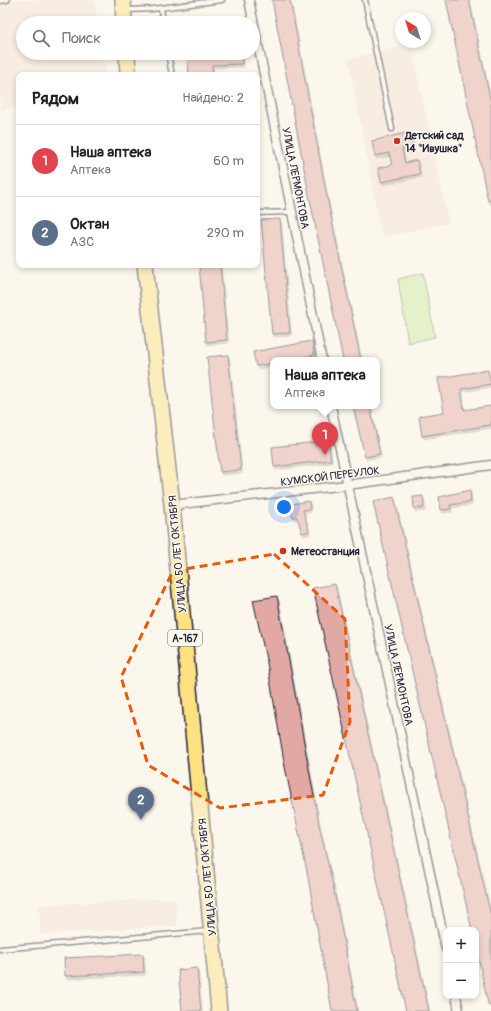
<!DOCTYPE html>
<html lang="ru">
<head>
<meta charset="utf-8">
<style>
	body { margin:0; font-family:Pangolin,sans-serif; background:#f2f2f2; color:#222 }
	.controls { position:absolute; right:12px; bottom:12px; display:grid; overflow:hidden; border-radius:8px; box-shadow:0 2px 6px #0003 }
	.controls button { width:36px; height:36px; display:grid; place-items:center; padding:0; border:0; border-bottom:1px solid #e0e0e0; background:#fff; color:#222; font:20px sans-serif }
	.compass { position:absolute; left:395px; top:12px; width:36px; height:36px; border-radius:50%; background:#fff; box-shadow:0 2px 6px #0003; rotate:322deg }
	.you { position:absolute; left:284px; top:507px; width:14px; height:14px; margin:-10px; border:3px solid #fff; border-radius:50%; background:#1a73e8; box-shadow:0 0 0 6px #1a73e833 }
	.badge { display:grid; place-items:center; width:26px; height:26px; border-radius:50%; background:#2563eb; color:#fff; font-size:13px; font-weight:700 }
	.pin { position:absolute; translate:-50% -33px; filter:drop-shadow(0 1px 2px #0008) }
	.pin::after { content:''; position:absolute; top:21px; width:14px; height:12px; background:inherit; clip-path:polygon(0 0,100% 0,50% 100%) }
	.popup { position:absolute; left:270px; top:357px; width:110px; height:52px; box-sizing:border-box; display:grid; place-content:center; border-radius:8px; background:#fff; filter:drop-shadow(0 1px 3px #0005); font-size:13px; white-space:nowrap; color:#767676 }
	.popup b { font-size:15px; color:#222 }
	.popup::after { content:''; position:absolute; left:50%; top:100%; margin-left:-8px; border:8px solid transparent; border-top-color:#fff }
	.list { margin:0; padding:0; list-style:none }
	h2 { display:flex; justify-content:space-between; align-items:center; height:52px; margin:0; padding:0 16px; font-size:17px }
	h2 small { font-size:13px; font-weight:400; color:#767676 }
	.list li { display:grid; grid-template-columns:26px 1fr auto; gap:12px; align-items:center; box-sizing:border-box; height:72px; padding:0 16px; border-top:1px solid #e0e0e0 }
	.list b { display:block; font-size:15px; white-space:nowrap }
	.list p { margin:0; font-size:13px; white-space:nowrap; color:#767676 }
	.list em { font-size:13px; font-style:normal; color:#767676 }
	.icon { flex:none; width:22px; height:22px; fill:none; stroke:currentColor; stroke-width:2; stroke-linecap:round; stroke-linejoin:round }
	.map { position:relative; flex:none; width:491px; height:1011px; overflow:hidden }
	.search { position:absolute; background:#fff; box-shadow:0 2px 6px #0003; left:16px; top:16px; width:244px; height:44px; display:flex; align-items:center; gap:10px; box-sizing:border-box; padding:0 14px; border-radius:22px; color:#767676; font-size:15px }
	.panel { position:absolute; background:#fff; box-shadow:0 2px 6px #0003; left:16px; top:72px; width:244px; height:196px; border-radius:8px }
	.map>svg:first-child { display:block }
</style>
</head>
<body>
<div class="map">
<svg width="491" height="1011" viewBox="0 0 491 1011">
	<defs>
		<filter id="shadow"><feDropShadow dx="1.5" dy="3" stdDeviation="0" flood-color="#0004"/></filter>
	</defs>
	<rect width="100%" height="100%" fill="#fbf7ec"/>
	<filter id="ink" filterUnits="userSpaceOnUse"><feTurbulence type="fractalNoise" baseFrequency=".025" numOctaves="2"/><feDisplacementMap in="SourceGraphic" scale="8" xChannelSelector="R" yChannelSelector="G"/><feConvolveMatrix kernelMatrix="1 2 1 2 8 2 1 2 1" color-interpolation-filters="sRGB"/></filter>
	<g filter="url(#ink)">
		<path fill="#f4dfd6" d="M0 0H94L98 23H23V53H103L107 75H19V107L0 110Z
			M411 44 449 223 382 237 348 59Z
			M176 898 177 926 40 934 39 905Z"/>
		<path fill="#cae8a0" stroke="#76856e" d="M423 273 435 337 408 343 398 279Z"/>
		<path fill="#e2a8a4" stroke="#22223b" filter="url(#shadow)" d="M272 0H290L328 202 361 360H343L310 200Z
			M446 0H469L491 103V201H488Z
			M187 53H242V64L212 65 213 75H189Z
			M410 132 413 147 402 149 405 163 417 160 420 174 381 182 378 168 392 165 389 153 375 156 372 141Z
			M280 219 290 333 272 334 261 220Z
			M199 265H220L227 340 206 342Z
			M312 341 314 355 290 360H273V363L256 366 253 352Z
			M228 355 241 470 220 472 207 357Z
			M488 370 491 384 461 389 464 410 491 406V425L422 436 419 416 444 412 438 378Z
			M353 406H370L380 454 365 457Z
			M317 442 318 445 329 444 331 460 274 467 272 447Z
			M470 490 471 502 450 505 451 509 441 510 439 497Z
			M423 496 424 508 414 509 413 497Z
			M394 497 491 916V1004H488L476 947V930H472L373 502Z
			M309 501 310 509 303 510 309 531 302 533 297 517H292L291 504Z
			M335 584 395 856 429 1011H406L313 588Z
			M277 596 320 829 333 885 357 1011H332L307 872 285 767 268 668 253 600Z
			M143 954 144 972 65 976 64 958Z
			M197 968 201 1011H182L178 970Z"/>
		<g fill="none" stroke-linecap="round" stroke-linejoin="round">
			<g stroke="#22223b" stroke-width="7">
				<path id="lane" d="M365 0 392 129
					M0 1 7 0
					M161 8 163 23
					M127 10 152 9 222 0
					M168 53 172 75
					M257 213 292 212
					M0 949 209 931"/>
			</g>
			<g stroke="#22223b" stroke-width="11">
				<path id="street" d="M249 0 322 360
					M331 406 446 949
					M172 505 347 485 491 465
					M456 996 459 1011"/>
			</g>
			<g stroke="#22223b" stroke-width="18">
				<path id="highway" d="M123 0 124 23
					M127 53 128 75
					M145 265 172 505 219 1011"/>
			</g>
			<use href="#lane" stroke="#fbf7ec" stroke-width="4"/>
			<use href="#street" stroke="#fbf7ec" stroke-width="8"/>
			<use href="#highway" stroke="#fde080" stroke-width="15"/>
		</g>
	</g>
	<path d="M0 0H491V1011H0ZM274 554 345 619 350 722 323 795 220 808 148 765 121 677 173 571Z" fill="#fbf7ec" fill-opacity=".55" fill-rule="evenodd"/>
	<path fill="none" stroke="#e8590c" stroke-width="3" stroke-dasharray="8 5" stroke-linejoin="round" d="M274 554 345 619 350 722 323 795 220 808 148 765 121 677 173 571Z"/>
	<g fill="#c8321e" stroke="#fbf7ec" stroke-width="1.5">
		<circle cx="397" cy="141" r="4"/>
		<circle cx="283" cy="551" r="4"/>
	</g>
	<g text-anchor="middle" stroke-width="3" stroke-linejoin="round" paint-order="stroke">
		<rect fill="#fbf7ec" stroke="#636270" stroke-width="1" x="168" y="630" width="34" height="16" rx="3"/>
		<g font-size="10" font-weight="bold" fill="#22223b">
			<text x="185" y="642">А-167</text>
		</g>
		<g font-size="11" font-weight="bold" fill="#22223b" stroke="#fbf7ec" text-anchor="start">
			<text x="405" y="139">Детский сад<tspan x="405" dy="13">14 "Ивушка"</tspan></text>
			<text x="291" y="555">Метеостанция</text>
		</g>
		<g font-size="11" fill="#22223b" stroke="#fbf7ec">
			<text transform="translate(296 178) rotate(79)" y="4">УЛИЦА ЛЕРМОНТОВА</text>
			<text transform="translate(330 476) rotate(-7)" y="4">КУМСКОЙ ПЕРЕУЛОК</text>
			<text transform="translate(177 554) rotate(-95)" y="4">УЛИЦА 50 ЛЕТ ОКТЯБРЯ</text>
			<text transform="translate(399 675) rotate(78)" y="4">УЛИЦА ЛЕРМОНТОВА</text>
			<text transform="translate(207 877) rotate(-95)" y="4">УЛИЦА 50 ЛЕТ ОКТЯБРЯ</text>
		</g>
	</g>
</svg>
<div class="controls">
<button>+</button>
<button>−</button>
</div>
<svg class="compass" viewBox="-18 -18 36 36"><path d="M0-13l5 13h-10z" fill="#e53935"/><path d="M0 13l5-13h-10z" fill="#767676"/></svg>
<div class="you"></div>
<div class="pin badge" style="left:325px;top:455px;background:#e0444e">1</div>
<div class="popup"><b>Наша аптека</b>Аптека</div>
<div class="pin badge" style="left:141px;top:820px;background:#5c6f8a">2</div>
<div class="search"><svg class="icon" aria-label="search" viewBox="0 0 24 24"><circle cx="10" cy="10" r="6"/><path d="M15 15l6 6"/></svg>Поиск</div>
<section class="panel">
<h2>Рядом<small>Найдено: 2</small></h2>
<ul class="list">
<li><span class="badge" style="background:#e0444e">1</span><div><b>Наша аптека</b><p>Аптека</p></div><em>60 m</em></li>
<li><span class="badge" style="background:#5c6f8a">2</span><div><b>Октан</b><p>АЗС</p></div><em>290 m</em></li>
</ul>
</section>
</div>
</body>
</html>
